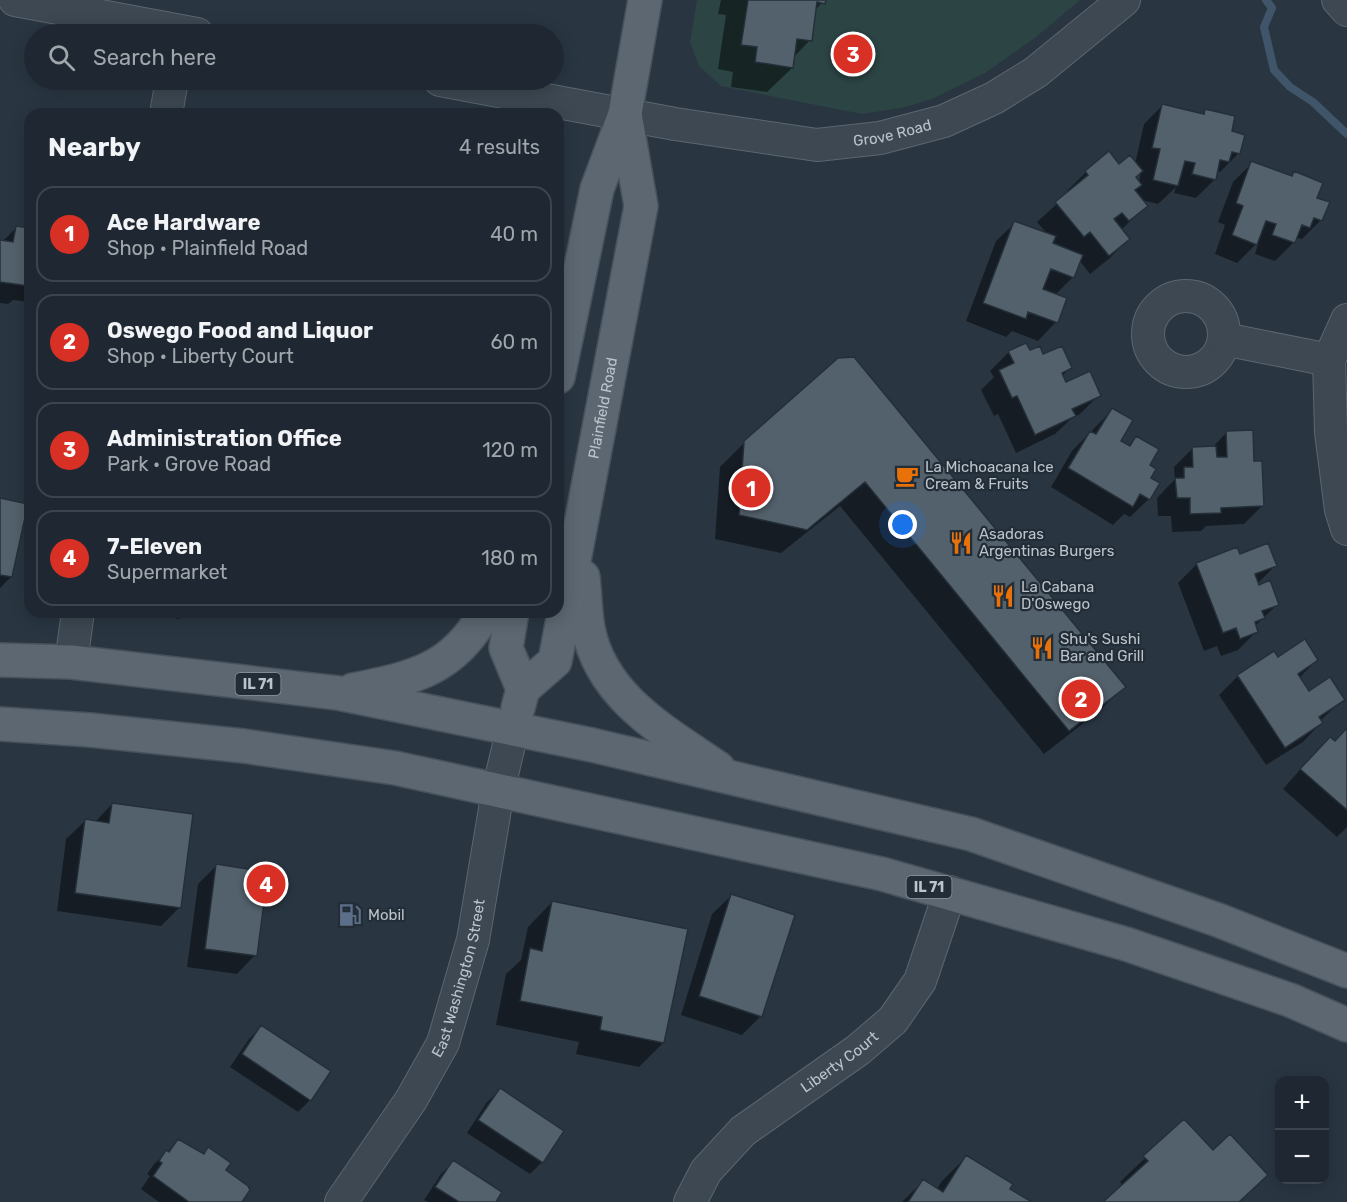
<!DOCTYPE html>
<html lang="en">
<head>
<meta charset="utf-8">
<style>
	body { margin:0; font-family:Rubik,sans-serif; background:#27303a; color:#f1f3f6 }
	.controls { position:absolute; right:18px; bottom:18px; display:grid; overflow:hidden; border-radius:12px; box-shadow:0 3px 15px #0003 }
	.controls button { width:54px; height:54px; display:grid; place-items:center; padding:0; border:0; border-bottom:2px solid #3c444d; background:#1f2832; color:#f1f3f6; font:30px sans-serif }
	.you { position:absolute; left:903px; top:525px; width:21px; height:21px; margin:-15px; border:4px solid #fff; border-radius:50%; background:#1a73e8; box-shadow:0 0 0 9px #1a73e833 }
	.badge { display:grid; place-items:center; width:39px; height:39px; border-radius:50%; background:#d93025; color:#fff; font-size:20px; font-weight:700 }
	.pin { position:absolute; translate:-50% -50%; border:3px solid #fff; box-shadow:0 2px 6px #0006 }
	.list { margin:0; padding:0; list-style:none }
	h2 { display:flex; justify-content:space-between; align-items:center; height:78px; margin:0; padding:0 24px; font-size:26px }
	h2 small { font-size:20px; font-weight:400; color:#a1a6ac }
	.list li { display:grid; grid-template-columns:39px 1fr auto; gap:18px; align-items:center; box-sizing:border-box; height:96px; margin:0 12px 12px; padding:0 12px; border:2px solid #3c444d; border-radius:18px }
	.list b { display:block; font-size:22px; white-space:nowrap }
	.list p { margin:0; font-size:20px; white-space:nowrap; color:#a1a6ac }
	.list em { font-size:20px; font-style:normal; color:#a1a6ac }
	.icon { flex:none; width:33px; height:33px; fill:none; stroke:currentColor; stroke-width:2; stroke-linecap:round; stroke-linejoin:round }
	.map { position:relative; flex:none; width:1347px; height:1202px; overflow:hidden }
	.search { position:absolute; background:#1f2832; box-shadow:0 3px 15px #0003; left:24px; top:24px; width:540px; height:66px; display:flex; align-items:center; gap:15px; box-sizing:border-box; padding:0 21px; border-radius:33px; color:#a1a6ac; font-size:22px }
	.panel { position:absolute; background:#1f2832; box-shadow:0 3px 15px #0003; left:24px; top:108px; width:540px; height:510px; border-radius:18px }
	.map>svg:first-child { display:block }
</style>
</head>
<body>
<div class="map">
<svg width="1347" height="1202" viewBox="0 0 1347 1202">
	<rect width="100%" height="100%" fill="#293642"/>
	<path fill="#2c4444" d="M697 0H1080L1036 37 985 73 934 98 906 107 862 114 721 86 699 66 690 42Z"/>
	<path fill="#0007" fill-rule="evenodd" d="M721 0H824L814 12 810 40 793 58 792 68 767 92 731 87 733 72 718 69 726 15 718 14Z
		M1163 105 1202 114 1206 110 1230 132 1239 153 1220 172 1218 171 1215 179 1196 198 1174 193 1176 187 1158 204 1141 200 1146 206 1121 230 1128 239 1110 258 1090 274 1079 260 1073 277 1055 295 1056 322 1038 341 1012 331 1006 337 966 321 996 241 1015 223 1048 235 1037 222 1069 193 1067 191 1086 172 1135 164 1144 124ZM1141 170 1139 183 1134 177Z
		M1252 163 1290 177 1294 173 1315 198 1321 220 1302 239 1298 238 1275 261 1255 254 1259 241 1237 263 1215 254 1225 225 1218 222 1233 182Z
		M16 228 30 230V302L13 300 8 304 0 303V241L2 242Z
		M1009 352H1030L1070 368 1062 376 1066 384 1099 395 1080 414 1072 418 1055 434 1016 453 998 414 994 416 981 390 994 377 990 371Z
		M839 359 1124 687 1099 711 1044 754 840 506 781 553 715 539 720 467 745 442Z
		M1112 410 1119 441 1128 446 1137 438 1148 466 1149 478V499L1130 517 1124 514 1113 525 1051 487 1072 451Z
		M1227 432 1253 462 1263 505 1244 524 1206 526 1201 531 1172 532 1171 516H1158L1157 498 1175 479 1174 467 1193 448H1212Z
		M0 499 11 577 0 588Z
		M1197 564 1275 566 1257 584 1277 605 1255 626 1257 631 1238 650 1221 656 1217 646 1204 651 1178 583Z
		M141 612H186L179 619Z
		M1317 660 1299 678 1308 693 1343 699 1320 721 1321 723 1303 742 1266 765 1219 695 1238 676Z
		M1347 728V827L1337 837 1283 789 1311 757 1334 742Z
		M112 804 180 907 161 926 57 911 66 839 85 821 95 822Z
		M216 866 255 955 237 974 187 967 198 884Z
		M731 896 761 1016 742 1035 681 1015 712 914Z
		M552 902 663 1043 639 1067 576 1054 579 1042 496 1025 506 974 521 960 528 927Z
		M261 1027 310 1100 298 1112 230 1067 249 1039Z
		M500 1090 542 1162 530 1174 467 1133 487 1102Z
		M1184 1121 1239 1202H1105L1123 1185 1120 1182Z
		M179 1141 203 1155 209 1149 224 1171 240 1202H159L141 1189 150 1176 147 1174 154 1164Z
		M966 1157 1008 1190 1029 1202H902L923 1181 937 1189 942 1181Z
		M453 1162 494 1202H428L424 1200 441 1174Z"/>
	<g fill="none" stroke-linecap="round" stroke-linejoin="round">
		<path stroke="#405569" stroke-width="8" d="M1266 0 1272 8 1264 27 1274 70 1290 87 1313 102 1347 134"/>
	</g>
	<path fill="#53616c" stroke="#242f39" stroke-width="1.5" d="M748 0H826L825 4 817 2 812 41 797 39 793 68 755 62 757 47 741 45Z
		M1162 104 1204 114 1205 109 1235 116 1232 131 1245 135 1240 154 1232 152 1229 162 1220 160 1216 180 1192 174 1195 163 1185 161 1178 186 1153 180 1160 149 1152 148Z
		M1109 151 1119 164 1130 155 1143 171 1136 177 1142 185 1135 190 1148 206 1129 221 1122 213 1114 219 1130 239 1109 256 1090 232 1084 237 1055 202 1088 175 1085 171Z
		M1251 161 1292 176 1294 171 1323 183 1317 198 1330 202 1322 221 1314 218 1310 228 1302 225 1295 243 1272 235 1276 224 1266 221 1257 245 1232 235 1243 206 1236 203Z
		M1014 221 1056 236 1053 243 1083 255 1074 278 1051 269 1043 289 1067 298 1058 323 1028 312 1026 319 983 303Z
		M16 226 30 228V281L28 286 0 282V240L13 242Z
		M1026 343 1030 350 1040 346 1043 354 1062 346 1072 368 1062 373 1066 382 1090 371 1101 396 1072 409 1076 416 1035 435 1017 396 1012 398 999 370 1014 363 1008 351Z
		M854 357 1126 687 1069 731 865 482 807 530 739 515 744 441 838 358Z
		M1112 408 1133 420 1121 441 1130 446 1136 436 1159 449 1150 465 1156 469 1151 478 1160 483 1150 500 1140 494 1133 507 1068 468 1090 431 1096 434Z
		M1253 430 1254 461H1262L1264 506 1221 508V513L1190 514V498H1177L1175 478H1184V467H1193L1192 447 1216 446 1217 457H1227L1226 431Z
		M0 498 28 504 12 577 0 575Z
		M1268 543 1277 566 1255 574 1259 585 1270 580 1279 605 1262 611 1265 618 1255 622 1258 632 1240 639 1236 628 1223 633 1196 563 1237 547 1240 554Z
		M1305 639 1318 660 1298 674 1309 691 1330 677 1345 700 1319 717 1323 723 1285 748 1237 675 1274 651 1278 657Z
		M1347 728V810L1300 769 1330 737 1335 741Z
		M112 803 193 814 181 908 75 893 85 819 109 823Z
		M216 864 268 872 257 956 205 949Z
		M731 894 795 915 762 1017 699 996Z
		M552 901 688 929 664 1043 600 1030 602 1017 520 1001 530 948 542 951Z
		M261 1025 331 1071 311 1101 242 1054Z
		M500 1088 564 1131 543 1163 478 1120Z
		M1184 1119 1213 1150 1230 1134 1268 1175 1239 1202H1103L1148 1161 1143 1156Z
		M178 1139 204 1154 208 1147 231 1163 226 1170 248 1186 250 1190 242 1202H189L153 1176 162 1163 159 1161 166 1150 169 1152Z
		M966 1155 1013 1184 1010 1189 1032 1202H908L923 1179 943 1192Z
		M453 1160 502 1192 496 1202H459L435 1187Z"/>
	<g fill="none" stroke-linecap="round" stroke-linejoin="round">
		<g stroke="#5c666f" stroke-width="34">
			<g id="minor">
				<path d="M15 0 197 34"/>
				<path d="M1338 0 1347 10"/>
				<path id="s1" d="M440 80 675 124 817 145 880 138 944 121 994 98 1036 72 1124 0"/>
				<path d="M166 114 172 80"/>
				<circle cx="1186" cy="334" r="38"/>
				<path d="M1347 320 1329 360 1331 432 1341 510 1347 529"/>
				<path d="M1224 339 1329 360"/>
				<path d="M71 662 78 612"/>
				<path id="s2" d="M341 1202 411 1100 443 1043 473 940 498 791 513 728"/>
				<path id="s3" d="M690 1202 706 1171 743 1131 858 1050 893 1020 920 981 950 892"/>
			</g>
		</g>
		<g stroke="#47515b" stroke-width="36">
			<g id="major">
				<path d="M558 377 597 189 625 114 645 0"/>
				<path d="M583 577C585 594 585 611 588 628 601 697 664 731 718 768"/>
				<path d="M512 612 506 648 523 689 518 708"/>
				<path d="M0 660 71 662 338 693 592 745 971 834 1218 920 1347 971"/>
				<path id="s4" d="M523 689 555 661 641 206 625 114"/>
				<path d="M353 690C413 678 454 670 485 612"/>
				<path d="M0 724 90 730 244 746 395 768 882 874 1126 944 1290 1000 1347 1025"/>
			</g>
		</g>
		<use href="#minor" stroke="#3d4852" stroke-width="32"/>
		<use href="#major" stroke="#5c6771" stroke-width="33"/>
	</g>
	<defs>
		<g id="cafe-bare" transform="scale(1.8)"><path d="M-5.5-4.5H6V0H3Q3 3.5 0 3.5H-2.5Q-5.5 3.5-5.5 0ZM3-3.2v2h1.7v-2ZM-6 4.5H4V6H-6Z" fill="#e8710a" stroke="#222d37" stroke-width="2.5" paint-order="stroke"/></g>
		<g id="restaurant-bare" transform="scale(1.8)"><path d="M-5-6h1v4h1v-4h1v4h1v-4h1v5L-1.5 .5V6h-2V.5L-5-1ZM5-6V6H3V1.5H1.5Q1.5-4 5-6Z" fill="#e8710a" stroke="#222d37" stroke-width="2.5" paint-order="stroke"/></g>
		<g id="fuel-bare" transform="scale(1.8)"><path d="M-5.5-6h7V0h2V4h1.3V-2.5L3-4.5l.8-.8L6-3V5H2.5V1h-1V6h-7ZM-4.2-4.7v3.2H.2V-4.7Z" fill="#5c6f8a" stroke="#222d37" stroke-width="2.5" paint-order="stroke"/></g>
	</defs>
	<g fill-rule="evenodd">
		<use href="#cafe-bare" x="907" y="476"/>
		<use href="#restaurant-bare" x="961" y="543"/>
		<use href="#restaurant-bare" x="1003" y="596"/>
		<use href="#restaurant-bare" x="1042" y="648"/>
		<use href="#fuel-bare" x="350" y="915"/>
	</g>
	<g text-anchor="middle" stroke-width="4.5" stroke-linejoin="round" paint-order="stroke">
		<g fill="#222d37" stroke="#8d969f" stroke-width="1.5">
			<rect x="235.5" y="673" width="45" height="22" rx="4.5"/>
			<rect x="906.5" y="876" width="45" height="22" rx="4.5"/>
		</g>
		<g font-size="14" font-weight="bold" fill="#bbc3cb">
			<text x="258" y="689">IL 71</text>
			<text x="929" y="892">IL 71</text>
		</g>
		<g font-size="15" fill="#bbc3cb" stroke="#222d37">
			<text dy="5" stroke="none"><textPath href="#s1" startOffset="459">Grove Road</textPath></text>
			<text dy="5" stroke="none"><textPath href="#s4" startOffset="300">Plainfield Road</textPath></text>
			<text dy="5" stroke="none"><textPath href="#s2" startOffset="256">East Washington Street</textPath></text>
			<text dy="5" stroke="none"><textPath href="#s3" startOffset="208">Liberty Court</textPath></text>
		</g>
		<g font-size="15" fill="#bbc3cb" stroke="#222d37" text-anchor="start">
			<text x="925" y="472">La Michoacana Ice<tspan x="925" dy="17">Cream &amp; Fruits</tspan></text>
			<text x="979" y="539">Asadoras<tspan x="979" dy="17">Argentinas Burgers</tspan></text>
			<text x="1021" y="592">La Cabana<tspan x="1021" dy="17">D'Oswego</tspan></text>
			<text x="1060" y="644">Shu's Sushi<tspan x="1060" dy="17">Bar and Grill</tspan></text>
			<text x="368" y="920">Mobil</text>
		</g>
	</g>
</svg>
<div class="controls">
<button>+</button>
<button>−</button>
</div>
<div class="you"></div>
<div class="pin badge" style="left:751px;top:488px">1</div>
<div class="pin badge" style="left:1081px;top:699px">2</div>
<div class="pin badge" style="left:853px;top:54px">3</div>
<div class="pin badge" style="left:266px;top:884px">4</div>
<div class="search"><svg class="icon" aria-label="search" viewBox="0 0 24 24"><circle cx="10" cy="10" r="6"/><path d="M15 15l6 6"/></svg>Search here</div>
<section class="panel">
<h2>Nearby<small>4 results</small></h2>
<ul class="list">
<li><span class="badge">1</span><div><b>Ace Hardware</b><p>Shop · Plainfield Road</p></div><em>40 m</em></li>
<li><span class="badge">2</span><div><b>Oswego Food and Liquor</b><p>Shop · Liberty Court</p></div><em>60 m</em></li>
<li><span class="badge">3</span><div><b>Administration Office</b><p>Park · Grove Road</p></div><em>120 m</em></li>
<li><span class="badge">4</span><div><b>7-Eleven</b><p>Supermarket</p></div><em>180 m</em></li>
</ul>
</section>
</div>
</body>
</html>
